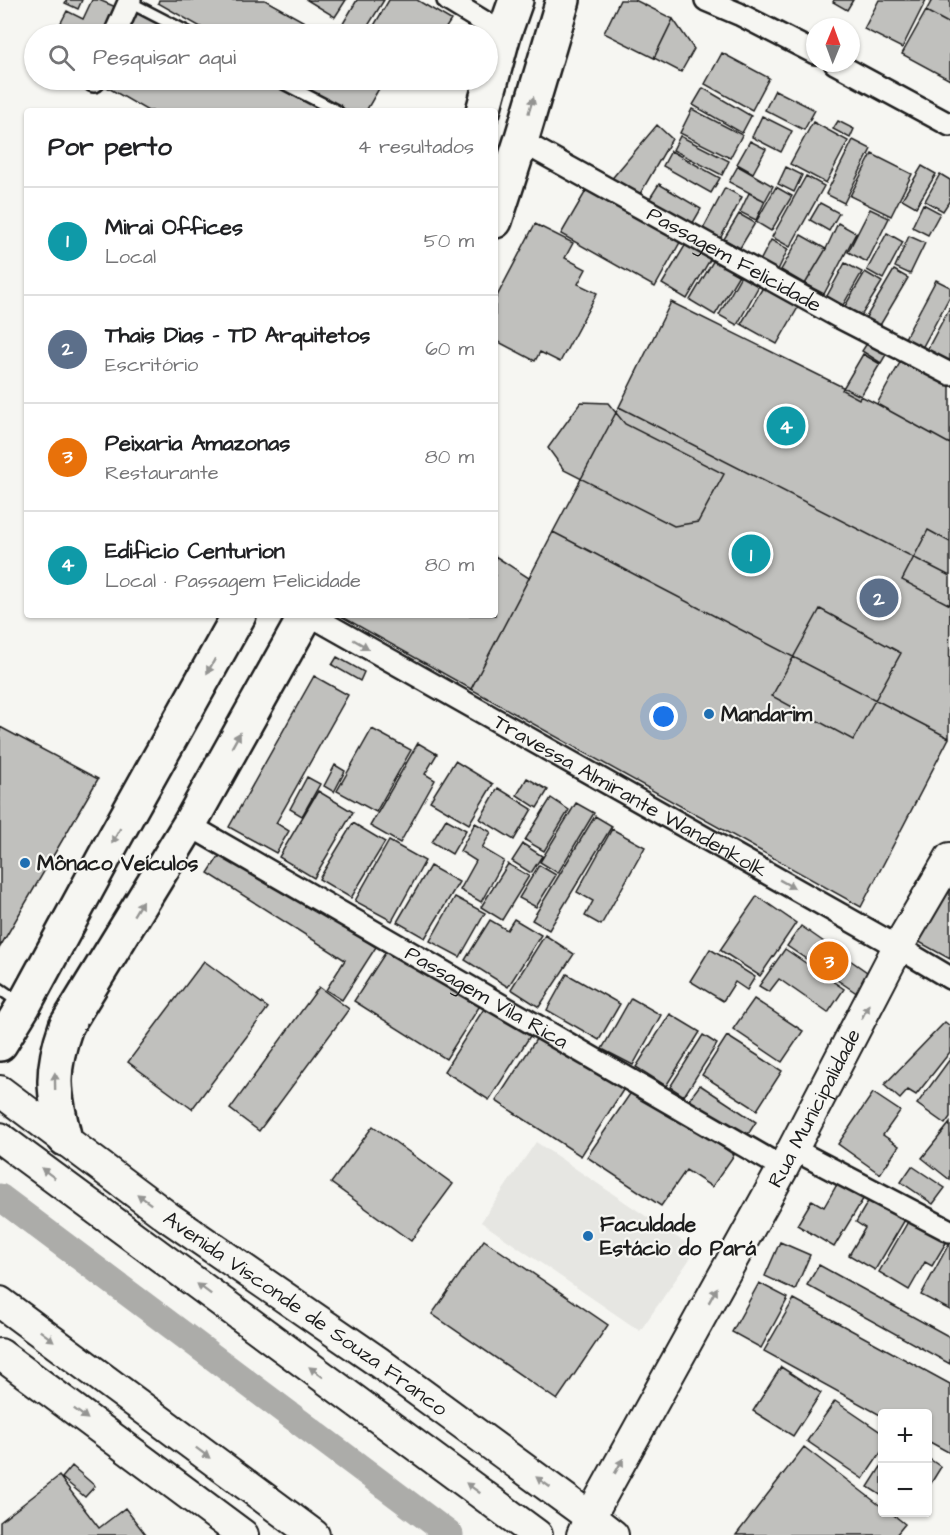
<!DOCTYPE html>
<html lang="pt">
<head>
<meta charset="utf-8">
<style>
	body { margin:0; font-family:"Architects Daughter",sans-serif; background:#f6f6f6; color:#202124 }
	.controls { position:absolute; right:18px; bottom:18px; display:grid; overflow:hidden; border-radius:6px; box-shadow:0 2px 4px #0004 }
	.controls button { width:54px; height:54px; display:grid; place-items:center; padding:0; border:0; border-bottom:2px solid #e0e0e0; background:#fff; color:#202124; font:30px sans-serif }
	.compass { position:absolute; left:806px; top:18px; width:54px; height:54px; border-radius:50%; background:#fff; box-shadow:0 2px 4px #0004; rotate:1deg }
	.you { position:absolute; left:664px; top:717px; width:21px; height:21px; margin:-15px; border:4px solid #fff; border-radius:50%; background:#1a73e8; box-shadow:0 0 0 9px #1a73e833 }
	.badge { display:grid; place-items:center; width:39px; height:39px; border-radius:50%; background:#0f766e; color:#fff; font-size:20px; font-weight:700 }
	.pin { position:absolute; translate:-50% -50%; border:3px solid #fff; box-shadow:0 2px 6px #0006 }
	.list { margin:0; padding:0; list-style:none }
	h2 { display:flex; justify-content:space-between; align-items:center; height:78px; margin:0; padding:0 24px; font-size:26px }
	h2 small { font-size:20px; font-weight:400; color:#757577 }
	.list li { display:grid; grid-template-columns:39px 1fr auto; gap:18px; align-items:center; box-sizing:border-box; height:108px; padding:0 24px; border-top:2px solid #e0e0e0 }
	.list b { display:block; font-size:22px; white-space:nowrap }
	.list p { margin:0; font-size:20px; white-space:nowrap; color:#757577 }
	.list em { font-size:20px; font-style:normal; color:#757577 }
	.icon { flex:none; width:33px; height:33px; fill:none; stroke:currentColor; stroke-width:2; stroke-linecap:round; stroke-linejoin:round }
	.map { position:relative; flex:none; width:950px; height:1535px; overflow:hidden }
	.search { position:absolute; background:#fff; box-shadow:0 2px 4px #0004; left:24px; top:24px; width:474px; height:66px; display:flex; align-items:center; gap:15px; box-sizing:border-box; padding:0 21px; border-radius:33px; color:#757577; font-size:22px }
	.panel { position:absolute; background:#fff; box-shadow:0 2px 4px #0004; left:24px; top:108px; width:474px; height:510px; border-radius:6px }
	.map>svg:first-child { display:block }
</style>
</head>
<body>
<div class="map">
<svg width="950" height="1535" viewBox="0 0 950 1535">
	<rect width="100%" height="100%" fill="#f6f6f2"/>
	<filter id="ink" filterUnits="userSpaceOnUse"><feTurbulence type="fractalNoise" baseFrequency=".0167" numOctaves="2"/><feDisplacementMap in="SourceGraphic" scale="12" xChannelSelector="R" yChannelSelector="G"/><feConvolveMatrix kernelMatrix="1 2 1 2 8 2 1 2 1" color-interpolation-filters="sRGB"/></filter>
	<g filter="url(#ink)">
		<path fill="#e6e6e2" d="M536 1142 696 1250 640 1331 481 1222Z"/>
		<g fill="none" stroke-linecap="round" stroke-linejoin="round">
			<path stroke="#acaca9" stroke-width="27" d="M0 1197 450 1535"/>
		</g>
		<path fill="#c0c0bd" stroke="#1c1c1c" stroke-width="1.5" d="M67 0H82L78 9 65 3Z
			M92 0H99L123 10 112 34H55L67 11 83 19Z
			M159 0H265L326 34H213L158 3Z
			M307 0H346L335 17Z
			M357 0H384L363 34H355L341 27Z
			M389 0H417L451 20 442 34H369Z
			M620 0H635L673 19 654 58 604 33Z
			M834 0H853L847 10 833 2Z
			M879 0H926L902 48 864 29Z
			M932 0H950V24L926 11Z
			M132 7 183 34H119Z
			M926 11 950 24V80L902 54Z
			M673 19 694 49 681 72 654 58Z
			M722 53 769 78 752 110 705 84Z
			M99 80H268L327 111H148L98 82Z
			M292 80H384L366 111H348Z
			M703 88 751 116 742 133 693 105Z
			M775 90 815 110 804 130 765 110Z
			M692 109 742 135 730 158 680 133Z
			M762 116 792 131 781 152 752 137Z
			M838 121 854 129 850 138 833 129Z
			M813 122 848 141 826 183 790 164Z
			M657 125 672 139 640 194 609 182Z
			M680 136 729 161 722 175 673 150Z
			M853 140 871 149 844 203 826 194Z
			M750 141 766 149 753 173 737 164Z
			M671 151 720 178 711 193 663 166Z
			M872 154 912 174 891 216 850 196Z
			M738 166 773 186 765 201 729 182Z
			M922 166 936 174 916 207 902 199Z
			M786 167 802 175 794 192 778 184Z
			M940 174 950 180V200L943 211 925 201Z
			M806 176 824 186 790 247 772 237Z
			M590 184 683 237 655 287 561 234Z
			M659 184 701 209 690 228 647 203Z
			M776 187 792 196 771 231 756 222Z
			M725 188 742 197 720 239 703 229Z
			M749 193 765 201 756 220 740 212Z
			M820 203 839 213 829 231 810 220Z
			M923 204 940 213 928 235 912 227Z
			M870 209 889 218 867 262 848 252Z
			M739 214 755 223 740 248 724 239Z
			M838 223 856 233 824 294 805 284 826 249Z
			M535 224 573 243 565 258 586 269 578 284 597 293 560 362 540 352 535 361 495 340V300Z
			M887 233 903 242 883 279 867 270Z
			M801 235 826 249 805 284 781 270Z
			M909 236 925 243 910 274 895 267Z
			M771 240 788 249 777 272 759 263Z
			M686 244 711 258 687 299 662 284Z
			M715 258 740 273 715 315 690 300Z
			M845 263 862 272 843 305 827 296Z
			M894 270 908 278 879 327 865 319Z
			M743 272 761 282 737 325 719 315Z
			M865 272 882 282 861 316 845 306Z
			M936 280 950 287V296L921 350 904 340Z
			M765 284 800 304 777 344 741 324Z
			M671 302 877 404 950 444V576L619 407Z
			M950 307V362L927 350Z
			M871 337 890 348 881 363 862 351Z
			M863 354 880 364 859 399 842 390Z
			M902 359 950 385V444L877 404Z
			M581 402 608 403 625 424 724 474 698 522 674 526 564 470 548 448Z
			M619 407 950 576 949 738 553 532Z
			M928 530 950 542V605L902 580Z
			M553 532 949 738 861 907 471 689Z
			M495 556 529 578 471 689 339 615H495Z
			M820 609 901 653 853 740 772 696Z
			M337 657 364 672 360 681 332 665Z
			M314 676 348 695 276 823 289 831 276 853 229 827Z
			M0 727 98 779 0 947Z
			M372 729 411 750 376 812 337 791Z
			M418 743 437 754 425 774 435 780 400 843 370 826Z
			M455 761 493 784 469 824 430 801Z
			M335 765 345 771 334 792 324 786Z
			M307 777 320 784 302 816 290 809Z
			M527 778 548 790 537 808 517 795Z
			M498 788 532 809 514 840 480 819Z
			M318 791 353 812 314 878 279 857Z
			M551 798 569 810 544 851 525 840Z
			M576 803 594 813 558 873 540 862Z
			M595 816 612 826 549 930 532 920Z
			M446 819 466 830 452 854 432 842Z
			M353 823 385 842 351 898 319 879Z
			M475 823 491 832 482 848 504 861 481 902 460 890 476 861 460 851Z
			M612 829 645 847 601 925 585 916 593 901 577 892Z
			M389 841 425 861 392 921 355 901Z
			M523 844 542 856 531 873 512 861Z
			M223 850 376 947 342 1000 326 990 345 960 208 873Z
			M508 864 529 876 502 920 481 907Z
			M539 865 556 875 536 907 519 898Z
			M430 866 459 882 425 938 397 922Z
			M950 874V959L912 938Z
			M757 896 796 923 760 976 720 950Z
			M455 897 485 913 460 957 430 941Z
			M514 919 541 935 508 987 465 960 490 920 507 930Z
			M801 926 877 979 864 998 787 946Z
			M545 935 574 954 539 1007 511 989Z
			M389 947 481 1004 446 1059 354 1001Z
			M710 949 755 977 747 990 735 982 723 1001 690 981Z
			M785 949 844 989 828 1013 779 979 769 992 759 986Z
			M204 961 268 1008 192 1109 128 1062Z
			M567 974 620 1004 599 1040 547 1010Z
			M319 987 349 1009 259 1131 230 1109Z
			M631 998 661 1015 633 1065 602 1049Z
			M754 999 803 1031 782 1062 733 1029Z
			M487 1004 532 1033 489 1100 444 1071Z
			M670 1014 700 1032 666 1086 636 1067Z
			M945 1022 950 1026V1052L916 1095 908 1090 900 1099 884 1085Z
			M540 1033 625 1087 581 1156 496 1101Z
			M703 1035 717 1044 684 1096 670 1087Z
			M727 1036 782 1071 757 1110 702 1075Z
			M950 1059V1117L945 1124 917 1104Z
			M700 1085 756 1122 745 1139 688 1101Z
			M634 1088 734 1155 712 1187 686 1170 661 1206 587 1157Z
			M873 1093 900 1111 883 1135 899 1146 880 1174 838 1144Z
			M950 1123V1180L922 1158Z
			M373 1126 453 1184 411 1241 331 1183Z
			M912 1166 945 1188 933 1204 901 1182Z
			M839 1181 865 1196 834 1247 797 1225 812 1200 824 1207Z
			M870 1198 906 1218 875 1270 849 1255 865 1228 856 1222Z
			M909 1220 947 1241 932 1266 925 1262 909 1290 879 1272Z
			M484 1240 608 1325 557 1400 432 1314Z
			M780 1242 810 1255 795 1290 765 1276Z
			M950 1242V1310L921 1295Z
			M819 1265 950 1337V1364L807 1285Z
			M759 1283 788 1298 761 1348 732 1332Z
			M794 1299 950 1384V1453L928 1441V1414H882V1416L764 1351Z
			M781 1367 821 1393 793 1436 753 1411Z
			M835 1401 882 1433V1451L863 1479 807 1441Z
			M804 1447 882 1507V1512H890L905 1524 896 1535H736Z
			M928 1458 941 1467 928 1488Z
			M882 1465V1496L868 1487Z
			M72 1466 95 1486 85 1497 62 1478Z
			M59 1476 99 1528 125 1508 146 1535H0V1522Z"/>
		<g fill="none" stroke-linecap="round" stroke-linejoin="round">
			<g stroke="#1c1c1c" stroke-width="15">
				<path id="lane" d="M129 2 191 34
					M277 80 337 111
					M0 989 22 1004"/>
			</g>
			<g stroke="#1c1c1c" stroke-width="26">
				<g id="street">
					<path d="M448 0 504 34"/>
					<path d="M706 0 739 14 815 53"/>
					<path d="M115 34 130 0"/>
					<path d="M835 63 950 125"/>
					<path d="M94 81 95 80"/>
					<path id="s1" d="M521 141 839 317 950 374"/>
					<path id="s2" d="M310 615 898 947 950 978"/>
					<path id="s3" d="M189 825 783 1168"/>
					<path d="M793 1149 950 1231"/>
				</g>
			</g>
			<g stroke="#1c1c1c" stroke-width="34">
				<g id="secondary">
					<path id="s4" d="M0 1091 168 1217 377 1361 590 1517 613 1535"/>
					<path d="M0 1138 537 1535"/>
					<path d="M0 1302 314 1535"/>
					<path d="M0 1354 243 1535"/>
					<path id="s5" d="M582 1535 590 1517 783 1168 898 947 950 858"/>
				</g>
			</g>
			<g stroke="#1c1c1c" stroke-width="38">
				<path id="primary" d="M483 111 504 34 516 0
					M495 221 521 141 563 0
					M0 1044 24 1005 113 841 239 615
					M65 1139C53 1093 50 1071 66 1026L189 825 306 615"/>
			</g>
			<use href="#lane" stroke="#f6f6f2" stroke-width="10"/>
			<use href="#street" stroke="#f6f6f2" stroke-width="21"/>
			<use href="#secondary" stroke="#f6f6f2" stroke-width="30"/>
			<use href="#primary" stroke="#f6f6f2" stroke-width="33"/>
		</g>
		<defs><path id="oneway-solid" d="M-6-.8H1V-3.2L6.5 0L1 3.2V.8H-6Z" transform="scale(1.5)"/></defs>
		<g fill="#949492">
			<use href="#oneway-solid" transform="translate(531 105) rotate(-73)"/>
			<use href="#oneway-solid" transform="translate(361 644) rotate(30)"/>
			<use href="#oneway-solid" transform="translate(211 666) rotate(119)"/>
			<use href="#oneway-solid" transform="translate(236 740) rotate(-61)"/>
			<use href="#oneway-solid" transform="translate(116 836) rotate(119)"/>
			<use href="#oneway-solid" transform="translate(787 884) rotate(29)"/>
			<use href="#oneway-solid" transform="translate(138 908) rotate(-59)"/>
			<use href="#oneway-solid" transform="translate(865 1012) rotate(-63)"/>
			<use href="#oneway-solid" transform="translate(55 1081) rotate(-91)"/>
			<use href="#oneway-solid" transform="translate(48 1173) rotate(-143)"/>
			<use href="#oneway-solid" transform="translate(144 1199) rotate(-143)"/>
			<use href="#oneway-solid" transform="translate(204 1289) rotate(-143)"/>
			<use href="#oneway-solid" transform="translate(713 1295) rotate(-61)"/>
			<use href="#oneway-solid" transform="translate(47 1336) rotate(37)"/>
			<use href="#oneway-solid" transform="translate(316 1372) rotate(-144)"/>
			<use href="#oneway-solid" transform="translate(81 1414) rotate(37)"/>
			<use href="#oneway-solid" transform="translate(203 1453) rotate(37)"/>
			<use href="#oneway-solid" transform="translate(619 1466) rotate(-61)"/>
			<use href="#oneway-solid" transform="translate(543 1482) rotate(-144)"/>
			<use href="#oneway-solid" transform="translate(473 1488) rotate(-144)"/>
		</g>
	</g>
	<g fill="#1f6fb2" stroke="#f6f6f2" stroke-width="2">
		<circle cx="709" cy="714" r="6"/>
		<circle cx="25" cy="863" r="6"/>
		<circle cx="588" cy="1236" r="6"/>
	</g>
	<g text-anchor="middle" stroke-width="4.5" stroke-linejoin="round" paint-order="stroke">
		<g font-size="21" fill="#1c1c1c" stroke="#f6f6f2">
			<text dy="7" stroke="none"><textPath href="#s1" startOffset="244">Passagem Felicidade</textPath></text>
			<text dy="7" stroke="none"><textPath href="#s2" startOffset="368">Travessa Almirante Wandenkolk</textPath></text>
			<text dy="7" stroke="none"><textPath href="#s3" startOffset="344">Passagem Vila Rica</textPath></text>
			<text dy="7" stroke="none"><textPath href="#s5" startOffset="486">Rua Municipalidade</textPath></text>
			<text dy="7" stroke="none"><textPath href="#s4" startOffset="378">Avenida Visconde de Souza Franco</textPath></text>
		</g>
		<g font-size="21" font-weight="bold" fill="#1c1c1c" stroke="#f6f6f2" text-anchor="start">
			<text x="721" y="721">Mandarim</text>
			<text x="37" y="870">Mônaco Veículos</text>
			<text x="600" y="1231">Faculdade<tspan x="600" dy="24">Estácio do Pará</tspan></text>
		</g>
	</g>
</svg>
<div class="controls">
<button>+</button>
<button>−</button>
</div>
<svg class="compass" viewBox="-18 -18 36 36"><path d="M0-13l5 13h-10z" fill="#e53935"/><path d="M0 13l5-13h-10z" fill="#757577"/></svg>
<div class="you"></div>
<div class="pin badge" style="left:751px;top:554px;background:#0f9aa8">1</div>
<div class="pin badge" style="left:879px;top:598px;background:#5c6f8a">2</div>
<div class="pin badge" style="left:829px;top:961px;background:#e8710a">3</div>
<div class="pin badge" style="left:786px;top:426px;background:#0f9aa8">4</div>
<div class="search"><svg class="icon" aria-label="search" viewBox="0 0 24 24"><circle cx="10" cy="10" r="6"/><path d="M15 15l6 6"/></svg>Pesquisar aqui</div>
<section class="panel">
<h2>Por perto<small>4 resultados</small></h2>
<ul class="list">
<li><span class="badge" style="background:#0f9aa8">1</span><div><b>Mirai Offices</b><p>Local</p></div><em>50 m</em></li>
<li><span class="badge" style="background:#5c6f8a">2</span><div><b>Thais Dias - TD Arquitetos</b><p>Escritório</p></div><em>60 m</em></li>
<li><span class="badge" style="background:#e8710a">3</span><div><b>Peixaria Amazonas</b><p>Restaurante</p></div><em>80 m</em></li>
<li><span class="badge" style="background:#0f9aa8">4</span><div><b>Edificio Centurion</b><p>Local · Passagem Felicidade</p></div><em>80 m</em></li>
</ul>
</section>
</div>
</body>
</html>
